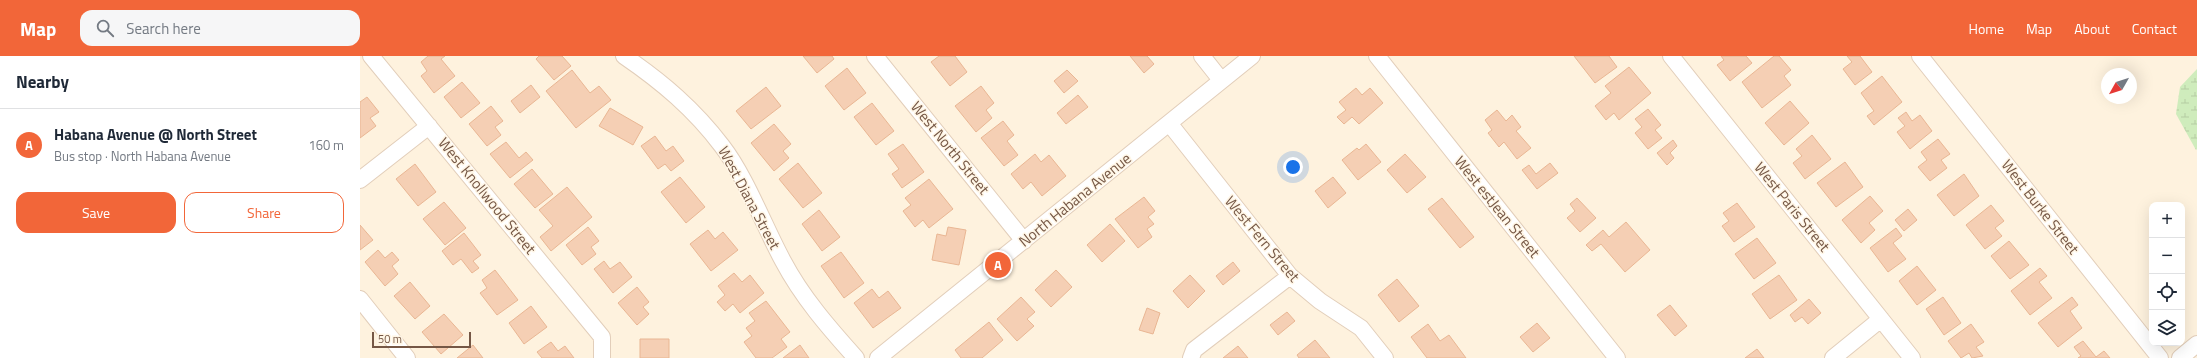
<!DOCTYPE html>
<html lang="en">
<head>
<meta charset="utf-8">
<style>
	body { margin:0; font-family:"Titillium Web",sans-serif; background:#f6f6f7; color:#1f2937 }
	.controls { position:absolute; right:12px; bottom:12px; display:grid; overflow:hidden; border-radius:8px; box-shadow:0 4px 16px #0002 }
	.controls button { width:36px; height:36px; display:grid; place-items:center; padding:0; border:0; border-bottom:1px solid #e0e1e3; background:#fff; color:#1f2937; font:20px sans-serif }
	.compass { position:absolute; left:1741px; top:12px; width:36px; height:36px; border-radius:50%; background:#fff; box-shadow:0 4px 16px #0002; rotate:231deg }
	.scale { position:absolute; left:12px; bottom:10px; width:99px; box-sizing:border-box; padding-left:4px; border:2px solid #755745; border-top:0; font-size:11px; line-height:14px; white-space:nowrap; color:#755745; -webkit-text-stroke:3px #fff6e6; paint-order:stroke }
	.you { position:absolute; left:933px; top:111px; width:14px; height:14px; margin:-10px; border:3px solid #fff; border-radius:50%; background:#1a73e8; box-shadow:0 0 0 6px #1a73e833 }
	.badge { display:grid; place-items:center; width:26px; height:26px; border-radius:50%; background:#f26639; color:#fff; font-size:13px; font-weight:700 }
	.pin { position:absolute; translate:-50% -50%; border:2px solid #fff; box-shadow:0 1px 4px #0006 }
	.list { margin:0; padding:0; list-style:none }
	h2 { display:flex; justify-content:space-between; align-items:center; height:52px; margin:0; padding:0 16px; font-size:17px }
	h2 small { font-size:13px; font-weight:400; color:#747a83 }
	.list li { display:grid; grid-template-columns:26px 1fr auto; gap:12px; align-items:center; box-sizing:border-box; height:72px; padding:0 16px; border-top:1px solid #e0e1e3 }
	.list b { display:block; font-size:15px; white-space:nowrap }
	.list p { margin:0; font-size:13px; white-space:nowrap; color:#747a83 }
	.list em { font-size:13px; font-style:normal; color:#747a83 }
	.actions { display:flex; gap:8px; padding:12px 16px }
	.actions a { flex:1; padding:9px 0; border:1px solid #f26639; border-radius:12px; text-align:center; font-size:14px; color:#f26639 }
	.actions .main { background:#f26639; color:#fff }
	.icon { flex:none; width:22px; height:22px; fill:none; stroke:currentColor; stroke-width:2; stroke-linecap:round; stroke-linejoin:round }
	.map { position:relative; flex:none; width:1837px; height:302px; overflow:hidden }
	header { display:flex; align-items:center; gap:24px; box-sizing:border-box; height:56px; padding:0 20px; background:#f26639; color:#fff }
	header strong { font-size:19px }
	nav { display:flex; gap:22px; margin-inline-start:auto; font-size:14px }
	.search { width:280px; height:36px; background:#f6f6f7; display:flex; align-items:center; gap:10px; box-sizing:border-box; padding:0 14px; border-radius:12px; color:#747a83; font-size:15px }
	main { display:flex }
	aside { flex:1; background:#fff }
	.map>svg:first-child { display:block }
</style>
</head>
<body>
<header>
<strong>Map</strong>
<div class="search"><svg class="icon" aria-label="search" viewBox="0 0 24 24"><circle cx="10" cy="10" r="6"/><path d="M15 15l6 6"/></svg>Search here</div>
<nav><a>Home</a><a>Map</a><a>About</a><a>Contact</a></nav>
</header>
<main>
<aside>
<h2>Nearby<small></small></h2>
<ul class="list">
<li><span class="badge">A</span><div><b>Habana Avenue @ North Street</b><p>Bus stop · North Habana Avenue</p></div><em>160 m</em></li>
</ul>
<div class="actions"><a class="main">Save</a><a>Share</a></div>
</aside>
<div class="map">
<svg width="1837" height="302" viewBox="0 0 1837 302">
	<defs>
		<pattern id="wetland-marsh" width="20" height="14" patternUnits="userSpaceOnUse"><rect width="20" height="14" fill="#cfecbc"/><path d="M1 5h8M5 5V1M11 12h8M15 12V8" fill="none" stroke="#b5cca3"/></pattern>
	</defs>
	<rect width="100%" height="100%" fill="#fef2de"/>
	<path fill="url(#wetland-marsh)" d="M1837 13V93L1836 94 1816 58 1820 31Z"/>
	<path fill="#f5cfb4" stroke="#e9b693" d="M68 0H85L81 3 95 20 74 37 61 20 67 15 61 6Z
		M179 0H202L211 10 194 24 176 3Z
		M443 0H472L474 3 457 17Z
		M579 0H595L607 16 590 30 571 6Z
		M770 0H787L794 8 784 17Z
		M1214 0H1249L1257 11 1235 27Z
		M1361 0H1386L1392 7 1370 25 1357 9 1364 4Z
		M1414 0H1419L1431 14 1424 20 1431 29 1402 52 1382 26Z
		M1487 0H1500L1512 16 1495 29 1483 13 1492 6Z
		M1269 11 1291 37 1259 64 1254 57 1246 64 1235 50 1251 37 1245 30Z
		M487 12 506 37 484 54 465 30Z
		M212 14 230 37 239 30 251 44 216 72 186 35Z
		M707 14 718 25 704 37 694 25Z
		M1522 20 1542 46 1514 69 1507 60 1514 55 1501 37Z
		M102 26 120 47 101 62 84 41Z
		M171 29 180 41 160 57 151 45Z
		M621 30 634 47 626 54 632 62 616 76 595 50Z
		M406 31 421 50 391 73 376 55Z
		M996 32 1002 39 1010 32 1023 47 999 68 992 61 984 68 977 61 986 54 979 46Z
		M718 39 728 51 706 68 697 57Z
		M7 41 19 56 10 62 16 70 0 82V46Z
		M1430 45 1449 67 1424 89 1405 67Z
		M512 47 534 75 516 89 494 61Z
		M131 50 143 65 135 71 141 79 127 90 109 68Z
		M250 52 283 71 273 89 239 70Z
		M1288 53 1301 69 1295 74 1302 82 1288 93 1275 77 1282 71 1275 63Z
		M1137 54 1146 65 1152 59 1161 71 1156 75 1171 92 1157 103 1144 86 1139 91 1128 77 1132 74 1125 64Z
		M1546 56 1552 65 1560 59 1572 75 1550 93 1537 76 1545 70 1538 62Z
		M643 65 654 79 647 85 658 99 644 110 621 82Z
		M414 68 431 88 423 95 429 102 414 115 391 87Z
		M1452 79 1471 103 1445 123 1433 107 1442 100 1436 93Z
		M295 80 306 95 313 90 324 105 311 115 305 108 298 113 281 90Z
		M1578 83 1590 98 1581 104 1587 112 1570 125 1558 111 1567 104 1561 96Z
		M1313 84 1317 90 1310 97 1314 102 1307 109 1297 97Z
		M146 86 159 102 166 96 173 104 150 122 130 98Z
		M543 88 564 116 542 132 532 118 539 113 528 98Z
		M1006 88 1021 106 998 124 982 104 997 92 999 94Z
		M675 98 681 106 689 99 706 120 682 140 671 126 663 133 651 118Z
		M1045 98 1066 121 1047 137 1027 114Z
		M1485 106 1503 131 1476 151 1457 127Z
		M438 107 462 137 443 152 419 123Z
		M1190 107 1198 117 1177 133 1162 114 1169 109 1176 118Z
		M55 108 76 136 58 150 36 123Z
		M172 113 193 138 175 152 154 128Z
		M1604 118 1619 140 1594 160 1577 139Z
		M320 121 345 151 326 167 301 136Z
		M973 121 986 137 968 152 955 135Z
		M569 123 593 153 569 172 563 164 555 171 543 155 551 149 545 142Z
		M207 131 232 161 191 195 180 181 193 170 179 154Z
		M1510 140 1523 155 1509 167 1515 174 1501 187 1482 164Z
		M784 141 795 155 788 161 794 168 787 173 792 181 778 192 755 163Z
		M1082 142 1114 181 1100 192 1068 153Z
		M1217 142 1236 162 1220 176 1207 162 1215 155 1210 148Z
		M84 146 106 172 85 189 63 163Z
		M1377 147 1395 171 1374 186 1362 170 1369 165 1363 157Z
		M1631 149 1644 165 1635 172 1642 180 1625 193 1606 169Z
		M1548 153 1557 164 1544 175 1535 164Z
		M459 154 480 181 462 195 442 168Z
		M1266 166 1290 194 1265 216 1241 188 1232 195 1226 189 1243 174 1249 181Z
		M750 168 765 185 742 206 727 189Z
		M0 169 13 184 0 194Z
		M228 171 239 185 231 191 236 198 222 209 206 189Z
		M588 171 606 174 599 209 572 204 577 178 586 180Z
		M1536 172 1542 180 1533 187 1546 203 1528 216 1510 192Z
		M348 174 355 183 363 176 378 194 351 215 330 188Z
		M104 177 121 199 113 205 119 212 112 217 101 203 93 209 82 195Z
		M1397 182 1416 207 1394 223 1375 198Z
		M1649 185 1669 209 1650 223 1631 200Z
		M18 194 25 202 32 196 39 204 32 210 38 218 25 230 5 206Z
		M481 196 504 227 484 242 461 210Z
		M244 205 250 213 260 206 272 221 253 237 234 213Z
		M873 206 880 215 863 229 856 220Z
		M1557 210 1576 234 1557 249 1539 225Z
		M1680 212 1687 220 1679 226 1692 242 1670 259 1651 235Z
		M135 214 158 244 137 259 120 237 127 232 122 224Z
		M696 214 712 231 691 251 675 234Z
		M374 217 382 226 390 219 404 237 380 257 373 248 365 255 357 246 365 239 358 230Z
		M830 219 845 235 828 252 813 235Z
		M1419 219 1437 244 1410 263 1392 238Z
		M1037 223 1059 250 1039 266 1018 239Z
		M50 226 70 250 55 263 34 240Z
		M277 231 289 246 283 251 289 258 277 269 258 247Z
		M512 233 519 242 528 235 541 252 513 272 494 247Z
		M661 241 675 256 667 263 674 270 657 285 637 263Z
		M1583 241 1601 267 1584 279 1566 253Z
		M1712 241 1718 249 1710 255 1722 272 1698 291 1678 267Z
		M1449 243 1461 257 1448 268 1442 261 1435 266 1430 259Z
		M406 245 430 276 421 283 427 291 412 302H396L384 286 392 280 386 272 395 265 389 257Z
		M1310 249 1327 270 1315 280 1297 259Z
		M171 250 187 271 164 288 149 267Z
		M787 252 800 257 793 278 779 274Z
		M927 256 935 265 918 279 910 269Z
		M84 258 103 279 81 298 62 276Z
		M629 266 643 284 622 302H601L595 294Z
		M1177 267 1190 282 1173 296 1160 281Z
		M1068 268 1080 285 1089 279 1106 302H1067L1051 281Z
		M1611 268 1624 286 1616 291 1623 300 1612 302 1609 297 1601 302 1588 285Z
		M280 283H309V302H280Z
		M955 284 970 302H939L937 299Z
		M1723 285 1736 301 1744 295 1750 302H1718L1721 300 1714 291Z
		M191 286 198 295 205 290 214 302H182L177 296Z
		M113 289 123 302H97Z
		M440 289 449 302H423Z
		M878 290 888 302H863Z
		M1397 293 1404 302H1385Z"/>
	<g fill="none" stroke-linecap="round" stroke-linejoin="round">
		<g stroke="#e2ceba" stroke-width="18">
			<path id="minor" d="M11 0 242 281V302
				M264 0C302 26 334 53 362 90 386 121 404 170 423 205 442 241 469 272 496 302
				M515 0 664 185
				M842 0 861 24
				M1017 0 1257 302
				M1311 0 1552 302
				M1560 0 1800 302
				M809 67 930 220 960 245 1001 272 1025 302
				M0 124 69 70
				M0 243 47 302
				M518 302 892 0
				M831 302 834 294 930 220
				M1473 302 1521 263
				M1820 302 1837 288"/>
		</g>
		<use href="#minor" stroke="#fff" stroke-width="16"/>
	</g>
	<g text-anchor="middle" stroke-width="3" stroke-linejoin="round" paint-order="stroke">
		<g font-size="15" fill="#755745" stroke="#fff6e6">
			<text transform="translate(590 92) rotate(51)" y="5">West North Street</text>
			<text transform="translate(127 140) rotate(51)" y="5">West Knollwood Street</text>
			<text transform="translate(389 142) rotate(62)" y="5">West Diana Street</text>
			<text transform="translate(715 144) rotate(-39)" y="5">North Habana Avenue</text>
			<text transform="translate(1137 151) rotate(51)" y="5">West estJean Street</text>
			<text transform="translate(1432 151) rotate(51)" y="5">West Paris Street</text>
			<text transform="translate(1680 151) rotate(52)" y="5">West Burke Street</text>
			<text transform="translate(902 183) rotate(50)" y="5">West Fern Street</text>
		</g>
	</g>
</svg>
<div class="controls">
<button>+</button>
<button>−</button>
<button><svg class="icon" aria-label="locate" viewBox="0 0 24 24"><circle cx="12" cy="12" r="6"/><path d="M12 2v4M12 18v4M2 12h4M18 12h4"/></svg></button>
<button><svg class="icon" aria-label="layers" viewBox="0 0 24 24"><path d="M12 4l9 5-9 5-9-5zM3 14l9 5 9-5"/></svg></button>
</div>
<svg class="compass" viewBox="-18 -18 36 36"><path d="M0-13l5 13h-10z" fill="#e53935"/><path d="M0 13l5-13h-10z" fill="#747a83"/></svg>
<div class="scale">50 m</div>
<div class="you"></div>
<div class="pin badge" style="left:638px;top:209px">A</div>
</div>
</main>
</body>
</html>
